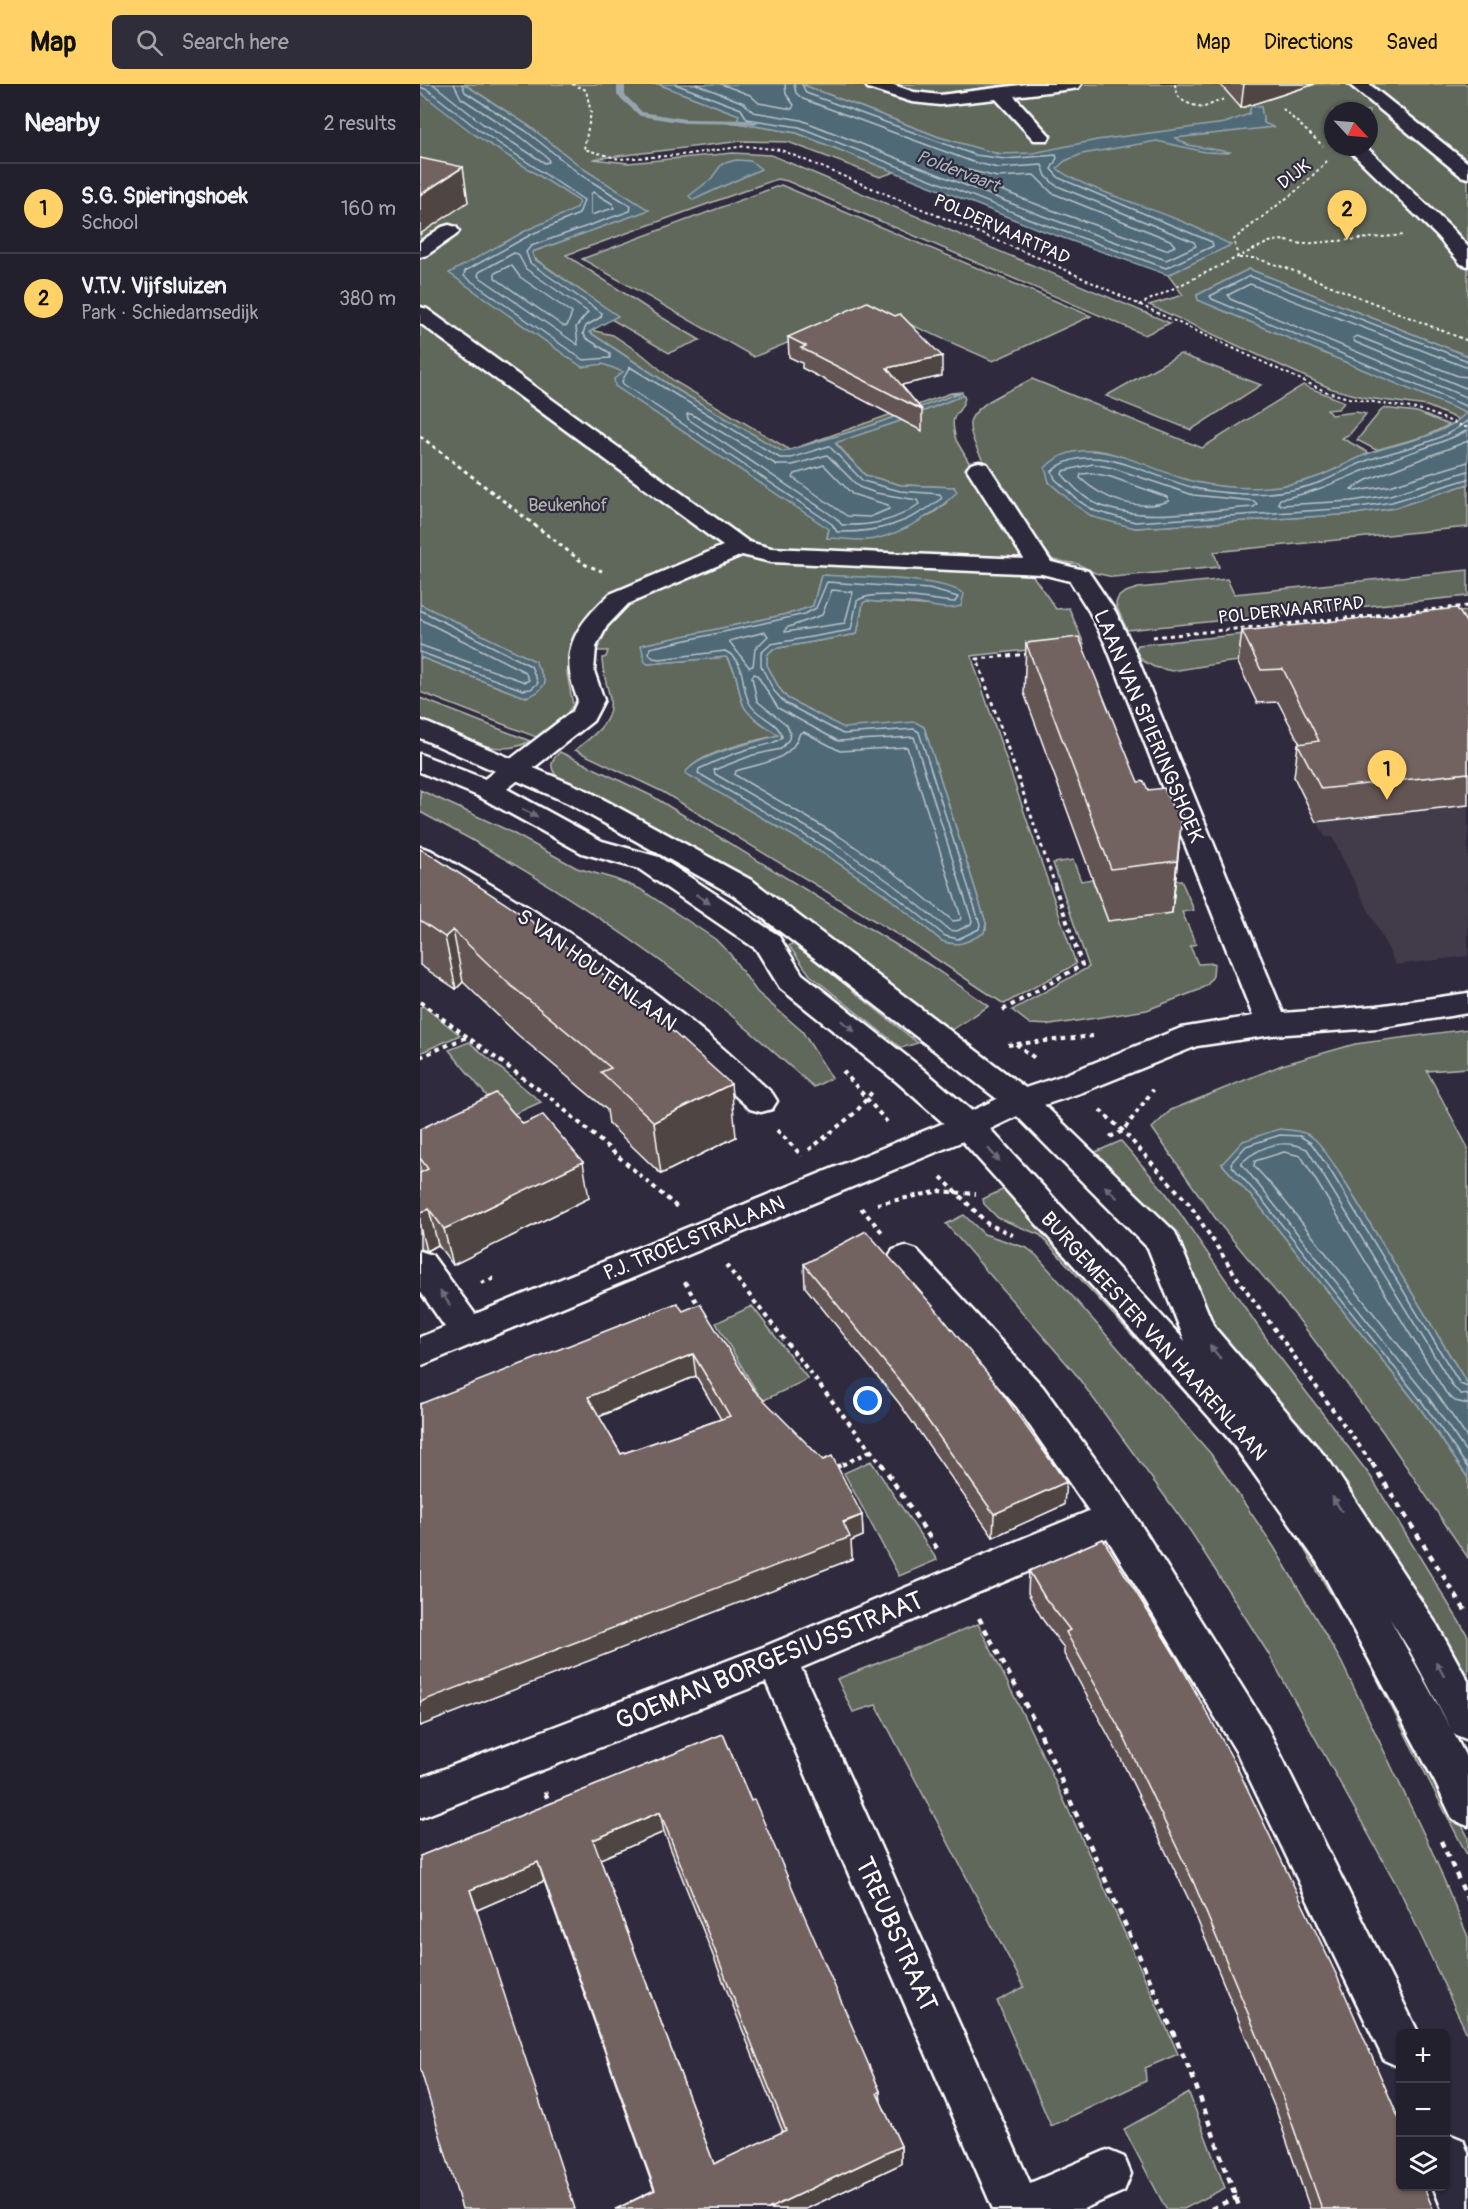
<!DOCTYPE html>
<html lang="en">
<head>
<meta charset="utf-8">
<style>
	body { margin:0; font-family:Pangolin,sans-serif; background:#2f2d3a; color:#f1f3f6 }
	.controls { position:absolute; right:18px; bottom:18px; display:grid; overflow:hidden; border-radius:9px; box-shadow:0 2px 4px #0004 }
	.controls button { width:54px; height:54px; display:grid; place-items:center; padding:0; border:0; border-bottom:2px solid #403e4a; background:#23202e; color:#f1f3f6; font:30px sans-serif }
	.compass { position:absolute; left:904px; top:18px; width:54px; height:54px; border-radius:50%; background:#23202e; box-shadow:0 2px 4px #0004; rotate:116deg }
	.you { position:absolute; left:448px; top:1317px; width:21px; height:21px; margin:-15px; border:4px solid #fff; border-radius:50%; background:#1a73e8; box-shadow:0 0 0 9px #1a73e833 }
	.badge { display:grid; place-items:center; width:39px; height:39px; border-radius:50%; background:#ffd166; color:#111; font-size:20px; font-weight:700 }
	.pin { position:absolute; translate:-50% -50px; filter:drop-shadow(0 2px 3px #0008) }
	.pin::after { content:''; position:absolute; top:32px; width:21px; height:18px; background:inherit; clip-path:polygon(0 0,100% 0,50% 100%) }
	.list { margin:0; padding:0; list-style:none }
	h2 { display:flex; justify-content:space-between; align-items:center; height:78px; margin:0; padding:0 24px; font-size:26px }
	h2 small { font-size:20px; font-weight:400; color:#a3a3aa }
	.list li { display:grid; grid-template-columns:39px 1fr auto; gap:18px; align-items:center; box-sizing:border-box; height:90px; padding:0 24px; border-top:2px solid #403e4a }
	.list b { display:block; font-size:22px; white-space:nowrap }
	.list p { margin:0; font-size:20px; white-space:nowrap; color:#a3a3aa }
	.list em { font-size:20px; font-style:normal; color:#a3a3aa }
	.icon { flex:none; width:33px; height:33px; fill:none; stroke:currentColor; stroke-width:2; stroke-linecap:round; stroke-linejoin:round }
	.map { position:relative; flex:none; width:1048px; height:2125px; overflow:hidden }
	header { display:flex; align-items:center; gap:36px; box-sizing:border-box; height:84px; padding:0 30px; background:#ffd166; color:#111 }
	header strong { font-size:28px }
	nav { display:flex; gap:33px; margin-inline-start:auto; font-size:21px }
	.search { width:420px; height:54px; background:#2f2d3a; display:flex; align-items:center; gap:15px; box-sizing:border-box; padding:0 21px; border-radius:9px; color:#a3a3aa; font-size:22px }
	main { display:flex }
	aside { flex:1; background:#23202e }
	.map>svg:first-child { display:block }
</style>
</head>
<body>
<header>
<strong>Map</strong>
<div class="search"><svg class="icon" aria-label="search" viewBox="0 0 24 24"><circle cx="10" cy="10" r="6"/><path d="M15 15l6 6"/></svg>Search here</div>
<nav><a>Map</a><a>Directions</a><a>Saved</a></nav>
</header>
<main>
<aside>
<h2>Nearby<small>2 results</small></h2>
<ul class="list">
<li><span class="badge">1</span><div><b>S.G. Spieringshoek</b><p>School</p></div><em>160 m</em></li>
<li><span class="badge">2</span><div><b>V.T.V. Vijfsluizen</b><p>Park · Schiedamsedijk</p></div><em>380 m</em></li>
</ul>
</aside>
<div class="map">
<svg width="1048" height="2125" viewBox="0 0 1048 2125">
	<rect width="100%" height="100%" fill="#2f2a3d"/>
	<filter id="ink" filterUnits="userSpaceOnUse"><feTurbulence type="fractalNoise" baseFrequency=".0167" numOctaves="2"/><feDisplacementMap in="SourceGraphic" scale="12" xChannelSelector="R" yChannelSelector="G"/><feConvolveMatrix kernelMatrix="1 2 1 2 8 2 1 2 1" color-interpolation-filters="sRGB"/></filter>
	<g filter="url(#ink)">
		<path fill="#433b48" d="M1048 548V872L976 881 912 753H905L874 693 895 692 857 616 837 619 818 578Z"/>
		<path fill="#61685b" stroke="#b0b4ad" stroke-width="1.5" fill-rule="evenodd" d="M0 0H4L172 120 61 184 412 424 407 454 453 455 470 450 513 429 526 419 534 403 481 401 445 391 415 358 477 338 543 311 545 314C539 336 528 324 536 356L603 472 591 476 406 465 403 480 611 489 636 525 649 524 664 560 551 572 656 880 584 920 501 865 243 708 155 666C174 651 196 637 189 610 186 597 182 587 182 574L186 573 188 567H149L147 589 153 621 147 629 116 653 0 608V573L102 612 107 613 125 599 115 577 94 567 0 543ZM401 491 475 496 505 521 446 517 443 519 437 550 353 565 347 571V581L359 604 367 614 424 645 495 639 504 643 566 839V845L522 857 463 809 406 771 266 689C276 669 337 656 359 651 348 644 331 634 325 623 316 606 320 590 306 573L228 580 221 561 372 529 393 522Z
			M44 0H238L320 31 317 39 377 49 475 88 460 93 368 58 322 57 173 75 208 79 313 69 351 71 750 239 725 251 367 97 357 95 146 171 236 230 280 256 249 269 191 235 197 232 114 174 112 168 228 126 165 86 109 42Z
			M381 0H1048V272L829 185 777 211 778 216 1047 329 1040 336 1007 322 947 314 912 305 729 221 763 211 748 191 810 161 776 144 584 70 567 68 519 53ZM913 27H949V63H913Z
			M361 101 671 232 573 277 451 223 334 273 162 175Z
			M170 246 193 251 223 271 254 297 370 366 531 309 542 308 447 343 363 368 259 307 169 248Z
			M760 270 841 301 771 346 686 312Z
			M612 295 782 364 883 301 925 318 918 325 907 326 911 331 936 328 946 330 930 350 922 354 949 369C932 377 915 386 898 393 854 409 800 407 756 393 733 385 710 375 686 368L673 366 646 371 629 398 642 409 715 444 934 430 974 424 1048 400V443L794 468 799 483 693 493 675 489 658 480 633 476C616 455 540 359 551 335 561 316 594 305 612 295Z
			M963 324 997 328 1029 341 1006 352 956 366 937 356Z
			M1048 486V512L707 546 696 521C696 509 709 507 718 504L807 495 814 510Z
			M1048 527V584L1028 553 802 579 752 587 734 583 723 577 715 566 718 561Z
			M0 614 110 657C76 677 33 649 0 636Z
			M140 668 232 712 511 882 569 922 527 949 214 733 138 694C129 684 130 677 140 668Z
			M0 706 85 745 157 784 195 795 220 805 295 855 310 870 337 908 382 947 412 994 394 1003C357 972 322 938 283 909 194 840 100 780 0 728Z
			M653 776 661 797 672 795 688 837 734 798 761 796 774 826 762 828 776 860 770 862 778 880 794 879 793 892 788 900 779 906 727 926 631 941 610 940 592 926 669 883 633 779Z
			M373 859 498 959 481 964 390 891 369 862Z
			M3 922 40 951 0 969V923Z
			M1048 945V984L1007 987 1048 1064V1301L915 1082 802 1080 838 1120 998 1321 1048 1394V1474L963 1348 879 1236 798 1138 732 1044 751 1026 862 981 935 960Z
			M49 958 121 1018 85 1034 29 966Z
			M701 1057 746 1109 855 1267 951 1393 1048 1552V1606L1025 1561 928 1401 793 1240 755 1158 710 1103 673 1069Z
			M591 1102 811 1347 940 1544 1048 1753V1773L931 1544 870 1441 801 1348 620 1151 578 1134 564 1120 563 1115Z
			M544 1131 564 1150 607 1164 617 1172 791 1370 854 1463 921 1577 1011 1765 1048 1853V1952L981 1809 848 1569 771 1448 654 1288 526 1140Z
			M332 1222 388 1295 342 1317 296 1239Z
			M451 1377 517 1476 479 1492 424 1389Z
			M558 1540C630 1681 695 1825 758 1970L725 1984 726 1997 631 2042 577 1917 604 1903 456 1621 433 1628 417 1595Z
			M769 2009 805 2104 764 2125H746L704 2045Z"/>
		<path fill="#4f6977" stroke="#95a5ad" stroke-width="1.5" d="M0 0H44L109 42 165 86 229 126 112 168 114 175 198 232 169 248 259 307 363 368 447 343 542 308 543 311 477 338 415 359 445 391 481 401 534 403 537 408C515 430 485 448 455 455 440 458 422 454 407 454L409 445 195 302 194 295 203 288 183 280 162 283 29 189 109 145 156 125 159 117 55 51 0 8Z
			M238 0H381L519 53 578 70 613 69 677 56 805 39 829 30 831 22 841 23 844 39 853 43 755 54 768 61 810 68 808 69 785 68 737 57 662 70 645 77 637 84C652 100 731 124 756 135 775 142 793 152 811 161L748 191 618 145 377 49 317 39 319 31Z
			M316 76 331 77 341 85 273 116 269 112 291 95 302 80Z
			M829 185 1048 272V400L974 424 934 430 715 444 673 433 655 421 629 398 625 384C663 342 732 388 775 398 814 406 859 407 897 393 918 386 937 372 959 366 988 357 1024 352 1046 329L778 216 777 211Z
			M401 491C430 493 524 493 544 510L541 522C525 527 510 521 494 519 478 518 462 519 446 517L443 519 437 550 353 565 347 571V581L359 604 367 614 424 644 495 638 504 643 566 839 564 849C549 857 538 864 522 857L463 809 406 771 265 689C278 669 336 659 358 651 348 643 335 636 327 627 316 614 322 592 306 573L228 580 225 578 221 561 372 529 393 522Z
			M0 520 115 577 125 598C121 608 112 613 102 612L0 573Z
			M859 1045C895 1047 895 1054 915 1082L1048 1301V1394L998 1321 838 1120 802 1080 823 1057Z"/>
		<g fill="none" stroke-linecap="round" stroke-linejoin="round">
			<path stroke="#b9c3c9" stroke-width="1.5" d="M13 0 63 40 125 79 129 78 128 74 101 53 41 14 34 0
				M255 0 321 25 327 35 379 43 620 139 746 184 793 162 792 158 639 94 631 85 637 74 636 71 585 75 555 71 386 9 382 0
				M276 0 324 19 333 28 381 36 623 132 746 176 776 162 774 158 635 101 626 92 622 81 578 84 553 78 383 15 376 9 374 0
				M301 0 330 11 339 19 372 25 374 21 366 10 365 0
				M0 3 8 6 59 46 164 116 159 130 112 150 45 187 44 192 163 276 190 274V269L166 254 163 249 166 242 181 233 182 229 110 179 106 168 111 162 210 127 211 122 161 91 106 47 45 8 42 0
				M548 86 577 93 614 91 632 109 750 156 755 162 746 166 626 124 546 92 544 88Z
				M173 108 193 120 194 124 171 131V110Z
				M94 169 98 170 106 185 168 228 156 243 158 261 58 192 59 188Z
				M89 182H92L100 193 152 229 147 242H143L75 194V189Z
				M1048 277 830 192 790 212 792 215 1048 323
				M210 283 360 374H371L409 362 443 397 480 407 520 410 522 414C490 439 458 449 417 448L412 440 203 300 202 297Z
				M1048 284 830 200 808 211 810 215 1048 314
				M1048 293 1038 292 937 252 933 254 935 258 1048 305
				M267 330H271L357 381H373L407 371 439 403 456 409 497 416 499 420C476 437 451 442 422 441L416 434 268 335Z
				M1048 336C1020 360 985 363 951 375 934 381 918 391 901 398 877 407 851 410 825 410 808 409 791 408 775 404 731 394 672 353 632 387L635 395 659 417 675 427 715 438 933 424 972 418 1048 395
				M1048 346C1022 360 993 367 965 378 930 391 898 409 860 415L858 419 861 421 932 417 970 411 1048 387
				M1048 357 947 396 931 405 935 407 969 402 1048 378
				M673 380 693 384 773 411 834 417 837 420 834 423C787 426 721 440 677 420 663 414 652 401 642 390L643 387Z
				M404 381 432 410 468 421 469 425 450 433 427 432 373 394 375 390Z
				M672 389 691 393 747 413 749 417C718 428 684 416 660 394L661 390Z
				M407 498 509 505 538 513 535 518C514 517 452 504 437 517L431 546 351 560 341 569V582L354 607 365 619 423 650 494 645 499 648 560 840 559 845 538 855 525 852 467 805 410 766 278 689 279 685C294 678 309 671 325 666 337 662 353 662 362 653 358 636 338 634 330 620 319 601 328 578 305 567L240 575 233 574 229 570 230 564 385 530 396 524Z
				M412 506 433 508 425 539 365 548 366 544 402 531Z
				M0 526 111 582 118 599 111 605 103 606 0 568
				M0 535 105 588 109 596 105 598 0 561
				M345 548 348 552 335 565 333 582 329 583 309 557Z
				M334 590 337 591 358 624 418 657 494 653 552 837 551 840 537 847 529 846 471 799 414 759 295 690 294 686 333 671 361 665 369 655 370 648 367 641 337 617 332 593Z
				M384 648 420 667 487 663 541 833 540 836 533 837 477 791 419 752 315 691 316 687C341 679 371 678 380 649Z
				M1048 1311 1041 1310 1034 1304 887 1065C863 1054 840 1062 821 1079L1008 1313 1048 1371
				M1048 1320 1035 1317 1026 1309 881 1072 864 1068 835 1077 834 1082 856 1106 1015 1307 1048 1355
				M1046 1381 1002 1318 843 1117 812 1082 811 1079 826 1062 860 1051 880 1052 891 1059 910 1086 1040 1300 1048 1303"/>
			<path stroke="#b9c3c9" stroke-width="2" d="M1045 1379 1048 1384"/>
			<path fill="#95a5ad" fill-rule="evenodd" d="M197 0H205V11L222 28 265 35 335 36 339 38 335 40 265 39 220 32 197 11Z"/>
			<g stroke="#fff" stroke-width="5">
				<path id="minor" d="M445 0H471L494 8 520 11 608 0H661L658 4 652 5 594 12 630 52 628 56H614L576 15 520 21 492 18 448 4Z
					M929 0H949L1048 79V94L1041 92Z
					M926 63H946L1031 144 1048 163V182L1041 180 1017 152Z
					M29 141 36 143 39 147 36 151 7 171 0 173V158L22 143Z
					M0 223 7 225 329 458 351 464 604 475 547 385 551 380 559 378 567 380 631 478 668 487 695 527 712 561 863 929 957 922 1048 909V929L957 944 852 951 777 962 663 1008 612 1025 560 1050 0 1282V1253L25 1243 0 1207V1167L12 1171 55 1230 536 1034 590 1009 641 992 761 944 833 932 686 561 669 527 650 497 622 490 351 478 322 471 208 520 187 542 176 563 174 587 184 616 173 637 78 712 68 714 58 712 54 706 58 700 153 627 158 616C138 568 154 543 190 510L303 462 0 239Z
					M0 763 10 766C96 814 181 866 259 928 292 953 322 982 352 1009L357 1017 352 1025 341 1028 330 1025C299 997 269 968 237 942 163 883 82 832 0 784Z
					M485 1162 497 1166 623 1303 709 1422 847 1643 999 1950H980V1983L964 1976 817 1669 687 1454 381 1584 610 2099 687 2066 704 2073 711 2090 704 2107 663 2125H573L346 1598 0 1734V1694L343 1563 669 1427 597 1323 473 1184 468 1175 473 1166Z
					M1026 2049 1043 2056 1048 2069V2125H1022L1013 2102H1026Z"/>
			</g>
			<g stroke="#fff" stroke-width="5">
				<path id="major" d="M0 636 168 707 333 797 612 1009 755 1148 794 1243 910 1378 1017 1541 1048 1597V1656L1034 1650 1048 1677V1742L1033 1736 1015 1698 897 1478 810 1356 536 1050 477 998 360 904 336 865 219 785 162 769 58 712 0 688V670L78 700 182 757 239 773 358 851 382 890 499 982 560 1034 765 1257 728 1164 590 1025 313 811 148 719 0 654ZM970 1535 989 1565 1031 1645Z"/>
			</g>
			<path stroke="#fff" stroke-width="2" stroke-dasharray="3 3" stroke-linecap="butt" d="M152 0 166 6 171 29 164 65 199 75 261 71 326 62 361 66 626 177 907 308 929 314 1002 326 1048 344
				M755 0C757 19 766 18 782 24L804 15
				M863 25 903 62
				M818 174 814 155 881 103 908 76
				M819 174H835L869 185 1048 257
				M719 221 849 158 860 156 883 160 984 151"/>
			<path stroke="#fff" stroke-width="3" stroke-dasharray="4 4" stroke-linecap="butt" d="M0 352 166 481 182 487
				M733 553 1048 522
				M608 570 557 575 635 801"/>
			<path stroke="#fff" stroke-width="4" stroke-dasharray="4.5 4.5" stroke-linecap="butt" d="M0 918 133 1016 257 1123
				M583 926 662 881 634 800
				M596 960 616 975
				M588 961 673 952
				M0 973 47 953
				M423 987 467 1038
				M680 1026 703 1047 770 1121 816 1192 953 1381
				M357 1046 382 1072
				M690 1053 703 1047 733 1006
				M389 1066 436 1028 452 1008
				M521 1093 568 1140 593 1151
				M457 1120 520 1107 556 1110
				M441 1124 462 1148
				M306 1181 462 1381
				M265 1198 279 1223
				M61 1199 77 1193
				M422 1381 452 1366"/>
			<path stroke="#fff" stroke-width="4.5" stroke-dasharray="6 6" stroke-linecap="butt" d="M461 1379 518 1466
				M952 1379 1048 1531
				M415 1384 425 1379
				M559 1534 618 1644 772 1991 820 2125
				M125 1708 131 1723
				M1021 1757 1048 1816
				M791 2125 817 2113"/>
			<use href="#minor" fill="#2f2a3d" fill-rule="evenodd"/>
			<use href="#major" fill="#2f2a3d" fill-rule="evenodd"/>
		</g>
		<path fill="#635553" stroke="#fff" stroke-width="1.5" fill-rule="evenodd" d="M800 0H895L821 24Z
			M368 253 522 292 481 301 502 326V347L382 284V279L369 273Z
			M1048 541V721L896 738 874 693 878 660H880L858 618 837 619 818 579 822 547Z
			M606 559 718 698 752 722 762 731 752 829 688 837 604 609Z
			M0 765 316 1053 241 1090 189 1040 187 1026 98 951 43 898 36 905 0 881Z
			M103 1040 169 1114 33 1181 18 1161 6 1167 0 1165V1045Z
			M384 1180 644 1421 573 1453 479 1319 385 1203Z
			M263 1227 333 1305 442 1431 443 1452 431 1457 432 1475 0 1642V1320ZM276 1292 301 1335 201 1370 179 1333Z
			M683 1455 1013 2125H890L857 2029 770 1818 699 1671 644 1570V1564L623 1536 608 1509 609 1487Z
			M303 1650 331 1717 460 2007 461 2018 481 2062V2080L386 2125H196L234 2106 124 1797 57 1826 0 1772ZM244 1748 363 2048 294 2080 180 1775Z"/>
		<path fill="#504543" stroke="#fff" stroke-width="1.5" d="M824 0H895L821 24Z
			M43 83 48 118 0 150V111Z
			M522 272V292L468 304 467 284Z
			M762 731 757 783 752 829 757 777Z
			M33 846 43 898 36 905 25 853Z
			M311 1000 316 1053 241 1090 234 1038Z
			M163 1078 169 1114 33 1181 24 1145Z
			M9 1125 18 1161 6 1167 0 1143V1129Z
			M273 1270 276 1292 172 1335 168 1313Z
			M646 1398 644 1421 573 1453 574 1430Z
			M442 1431 443 1452 431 1457 432 1475 0 1642V1618Z
			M240 1728 244 1748 178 1776 173 1756Z
			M118 1778 124 1797 57 1826 50 1806Z
			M460 2007 461 2025 457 2009Z
			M481 2062V2080L386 2125H348Z"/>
		<path fill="#736360" stroke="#fff" stroke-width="1.5" fill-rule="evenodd" d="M0 74 43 83 0 111Z
			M447 218 475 232 480 230 522 272 467 284 502 326 381 264 386 262 368 253Z
			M1037 524 1048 541V689L901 705 878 660 899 657 863 585 841 586 822 547Z
			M659 553 718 698 724 697 728 706 744 704 752 722 762 731 757 777 691 785 606 559Z
			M0 765 11 771 103 831 192 897 251 946 311 1000 234 1038 181 988 191 984 88 899 33 846 25 853 0 836Z
			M76 1009 103 1040 123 1031 163 1078 24 1145 9 1125 0 1129V1089L8 1085 0 1074V1045Z
			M446 1147 513 1222 572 1295 646 1398 574 1430 479 1296 384 1180Z
			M257 1219 263 1227 280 1220 333 1305 403 1376 412 1372 442 1431 423 1438 430 1453 0 1618V1320ZM273 1270 310 1332 201 1370 168 1313Z
			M683 1455 756 1573 816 1681 917 1892 979 2035 981 2040V2103H1004L1013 2125H902L862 2011 773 1797 702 1649 646 1548 650 1546 625 1514 609 1487Z
			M303 1650 331 1717 334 1715 460 2007 457 2009 481 2062 348 2125H196L235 2106 118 1778 50 1806 155 2125H42L0 1984V1772ZM240 1728 366 2046 294 2080 173 1756Z"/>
		<defs><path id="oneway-solid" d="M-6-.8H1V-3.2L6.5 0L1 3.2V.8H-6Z" transform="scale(1.5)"/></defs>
		<g fill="#6d6a77">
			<use href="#oneway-solid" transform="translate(110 729) rotate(28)"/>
			<use href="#oneway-solid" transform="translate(283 815) rotate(34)"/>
			<use href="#oneway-solid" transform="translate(428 942) rotate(39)"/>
			<use href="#oneway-solid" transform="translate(574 1071) rotate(49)"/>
			<use href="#oneway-solid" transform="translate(691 1108) rotate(-136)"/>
			<use href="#oneway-solid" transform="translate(25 1214) rotate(-125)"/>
			<use href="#oneway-solid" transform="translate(795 1268) rotate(-130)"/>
			<use href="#oneway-solid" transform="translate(917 1420) rotate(-123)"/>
			<use href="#oneway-solid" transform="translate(1020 1585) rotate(-118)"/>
		</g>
	</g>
	<g text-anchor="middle" stroke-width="4.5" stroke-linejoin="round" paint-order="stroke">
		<g font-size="18" font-style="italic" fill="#a7b4bb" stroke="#2f2a3d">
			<text transform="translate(538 87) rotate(21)" y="6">Poldervaart</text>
		</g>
		<g font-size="18" fill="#fff" stroke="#2f2a3d">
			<text transform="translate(874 90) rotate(-38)" y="6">DIJK</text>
			<text transform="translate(582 145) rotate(24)" y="6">POLDERVAARTPAD</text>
			<text transform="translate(871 526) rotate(-6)" y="6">POLDERVAARTPAD</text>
		</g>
		<g font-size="18" fill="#b0b4ad" stroke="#2f2a3d">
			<text x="148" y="427">Beukenhof</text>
		</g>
		<g font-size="21" fill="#fff" stroke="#2f2a3d">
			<text transform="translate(729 642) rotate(67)" y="7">LAAN VAN SPIERINGSHOEK</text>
			<text transform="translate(177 886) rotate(36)" y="7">S VAN HOUTENLAAN</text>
			<text transform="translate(274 1154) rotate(-22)" y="7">P.J. TROELSTRALAAN</text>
			<text transform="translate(734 1252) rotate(48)" y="7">BURGEMEESTER VAN HAARENLAAN</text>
		</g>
		<g font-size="26" fill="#fff" stroke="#2f2a3d">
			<text transform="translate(349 1576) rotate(-22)" y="9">GOEMAN BORGESIUSSTRAAT</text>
			<text transform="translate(477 1850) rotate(66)" y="9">TREUBSTRAAT</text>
		</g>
	</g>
</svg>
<div class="controls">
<button>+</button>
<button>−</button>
<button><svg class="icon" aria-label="layers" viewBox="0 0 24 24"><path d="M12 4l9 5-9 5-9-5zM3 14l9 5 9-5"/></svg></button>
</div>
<svg class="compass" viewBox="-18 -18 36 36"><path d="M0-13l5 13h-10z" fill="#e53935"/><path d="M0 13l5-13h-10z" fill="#a3a3aa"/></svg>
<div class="you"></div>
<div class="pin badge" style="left:967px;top:716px">1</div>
<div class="pin badge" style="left:927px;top:156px">2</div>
</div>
</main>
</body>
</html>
